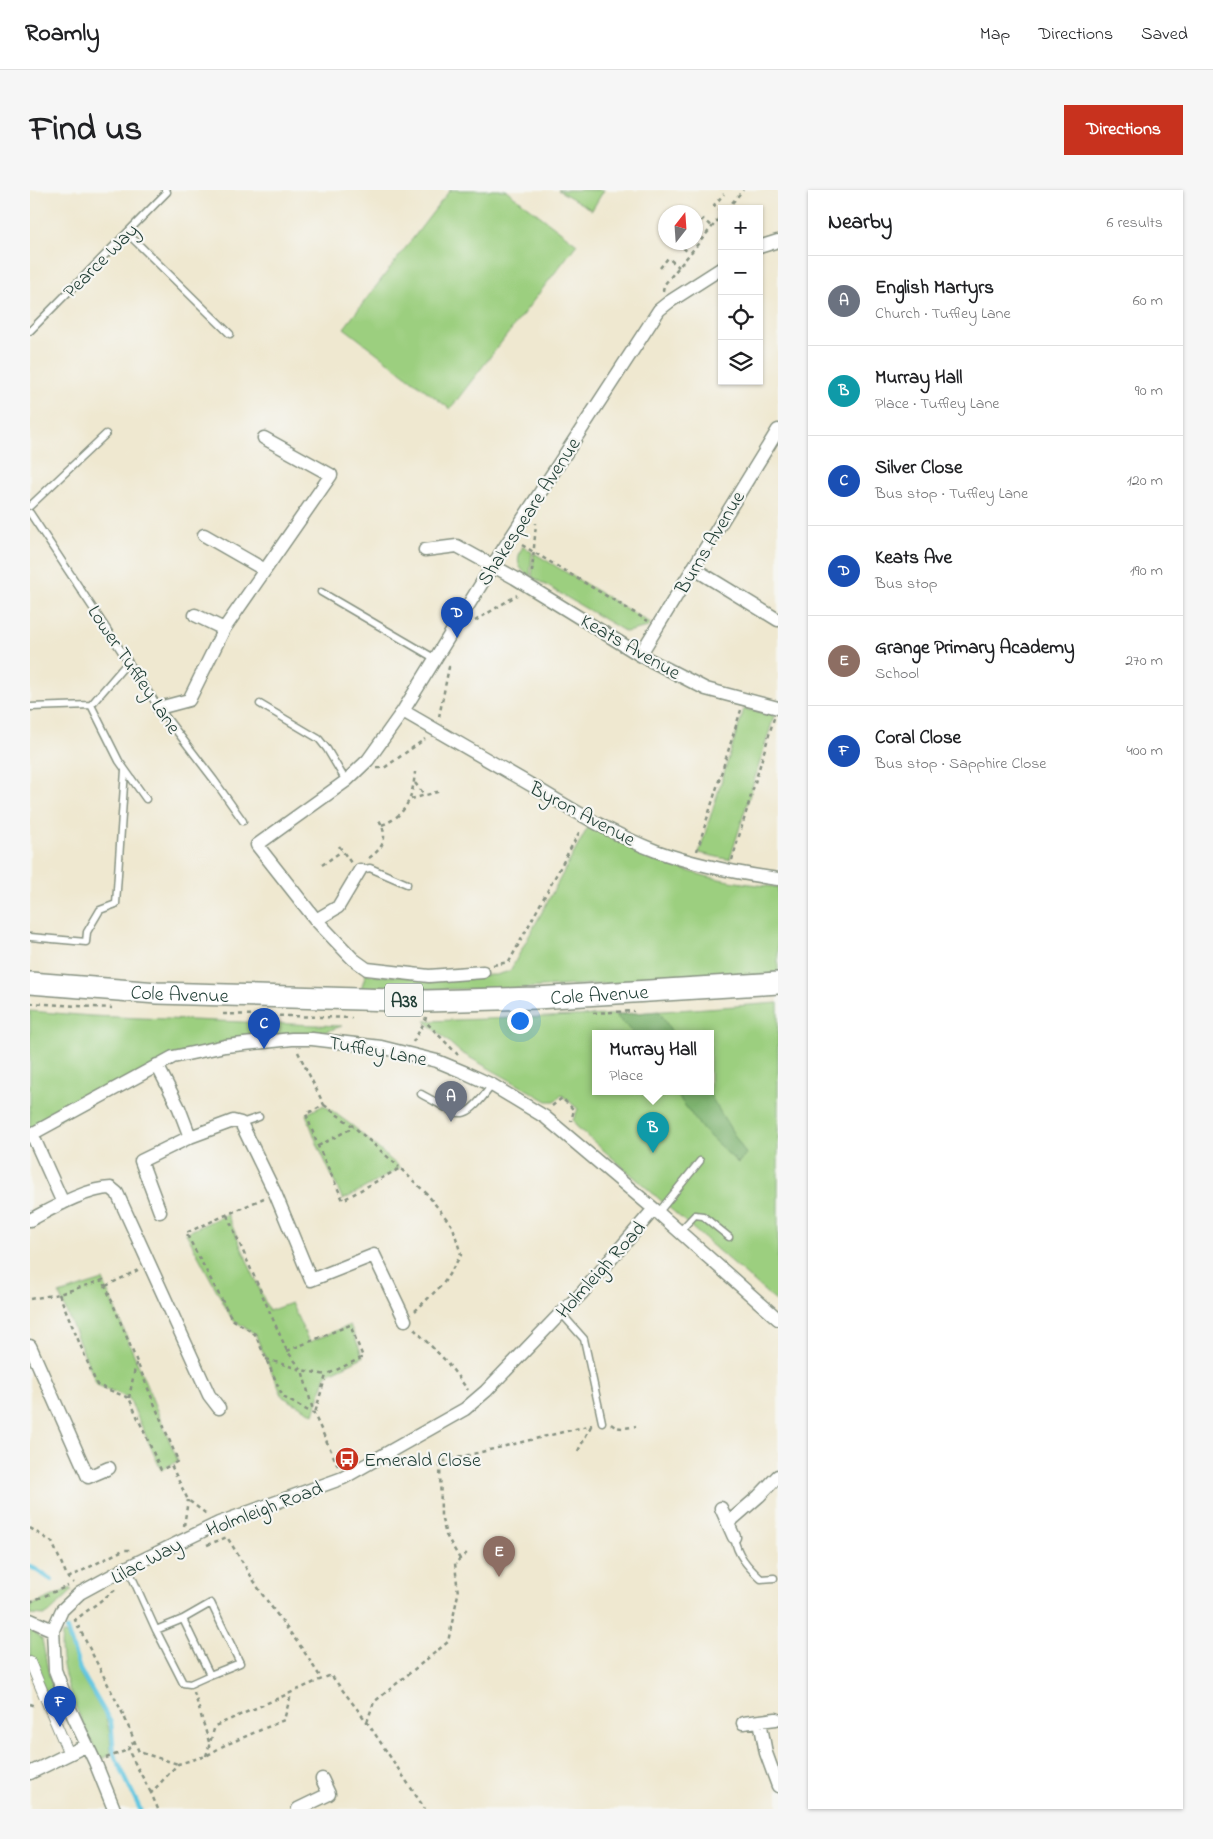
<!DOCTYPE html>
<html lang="en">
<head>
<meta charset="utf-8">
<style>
	body { margin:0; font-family:"Indie Flower",sans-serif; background:#f6f6f6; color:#202124 }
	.controls { position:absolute; right:15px; top:15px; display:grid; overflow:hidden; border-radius:0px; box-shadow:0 1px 4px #0004 }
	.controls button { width:45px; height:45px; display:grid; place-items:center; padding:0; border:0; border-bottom:1px solid #e0e0e0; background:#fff; color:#202124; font:25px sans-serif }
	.compass { position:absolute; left:628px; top:15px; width:45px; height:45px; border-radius:50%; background:#fff; box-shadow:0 1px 4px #0004; rotate:17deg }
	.you { position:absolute; left:489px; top:830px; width:18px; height:18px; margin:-12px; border:4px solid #fff; border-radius:50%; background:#1a73e8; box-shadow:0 0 0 8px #1a73e833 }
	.badge { display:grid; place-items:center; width:32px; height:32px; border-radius:50%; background:#c8321e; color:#fff; font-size:16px; font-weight:700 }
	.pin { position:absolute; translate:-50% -41px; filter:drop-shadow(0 1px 2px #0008) }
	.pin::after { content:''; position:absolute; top:26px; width:18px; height:15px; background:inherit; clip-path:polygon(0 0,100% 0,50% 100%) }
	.popup { position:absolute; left:562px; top:840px; width:122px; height:65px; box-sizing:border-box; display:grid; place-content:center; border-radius:0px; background:#fff; filter:drop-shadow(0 1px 4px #0005); font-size:16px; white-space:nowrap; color:#757577 }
	.popup b { font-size:19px; color:#202124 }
	.popup::after { content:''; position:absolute; left:50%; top:100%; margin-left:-10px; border:10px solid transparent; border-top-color:#fff }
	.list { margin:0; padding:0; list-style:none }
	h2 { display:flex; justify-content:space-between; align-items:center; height:65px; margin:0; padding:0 20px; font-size:21px }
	h2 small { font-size:16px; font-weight:400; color:#757577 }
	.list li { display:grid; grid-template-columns:32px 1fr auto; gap:15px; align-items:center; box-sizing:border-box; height:90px; padding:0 20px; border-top:1px solid #e0e0e0 }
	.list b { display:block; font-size:19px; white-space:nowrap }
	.list p { margin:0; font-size:16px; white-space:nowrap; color:#757577 }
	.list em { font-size:16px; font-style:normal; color:#757577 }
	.icon { flex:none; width:28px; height:28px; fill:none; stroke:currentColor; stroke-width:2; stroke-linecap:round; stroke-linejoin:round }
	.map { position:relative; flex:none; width:748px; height:1619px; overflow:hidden; border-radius:0px }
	header { display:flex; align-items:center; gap:30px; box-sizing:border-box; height:70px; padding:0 25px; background:#fff; border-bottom:1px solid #e0e0e0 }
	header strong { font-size:24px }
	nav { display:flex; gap:28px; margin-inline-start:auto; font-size:18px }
	.intro { display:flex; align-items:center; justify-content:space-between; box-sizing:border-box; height:120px; padding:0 30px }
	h1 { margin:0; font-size:35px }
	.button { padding:12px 22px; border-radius:0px; background:#c8321e; color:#fff; font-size:18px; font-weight:700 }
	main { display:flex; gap:30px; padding:0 30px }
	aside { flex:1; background:#fff; border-radius:0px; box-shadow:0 1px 4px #0004 }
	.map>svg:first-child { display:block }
</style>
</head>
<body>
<header>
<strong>Roamly</strong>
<nav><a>Map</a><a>Directions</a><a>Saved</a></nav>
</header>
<div class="intro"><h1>Find us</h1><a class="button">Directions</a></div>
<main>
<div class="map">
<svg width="748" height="1619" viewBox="0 0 748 1619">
	<rect width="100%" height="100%" fill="#f6f6f2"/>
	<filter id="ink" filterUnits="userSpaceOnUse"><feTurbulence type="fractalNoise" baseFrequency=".02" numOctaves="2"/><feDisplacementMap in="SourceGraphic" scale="10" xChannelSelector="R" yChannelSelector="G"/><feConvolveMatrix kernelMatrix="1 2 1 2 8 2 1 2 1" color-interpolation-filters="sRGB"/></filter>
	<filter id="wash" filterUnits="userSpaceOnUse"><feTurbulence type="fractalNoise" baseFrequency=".0096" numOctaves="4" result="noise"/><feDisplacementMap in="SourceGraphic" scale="20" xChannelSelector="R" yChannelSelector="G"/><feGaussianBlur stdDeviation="1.12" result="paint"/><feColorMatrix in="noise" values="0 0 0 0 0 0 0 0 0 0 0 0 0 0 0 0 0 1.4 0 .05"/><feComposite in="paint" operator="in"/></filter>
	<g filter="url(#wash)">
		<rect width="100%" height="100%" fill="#efe8d0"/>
		<path fill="#9ccf7f" stroke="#5e865a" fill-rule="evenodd" d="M420 0H476L547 54 420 219 314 138Z
			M528 0H574L562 20Z
			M493 356 502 362 500 386C486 378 486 369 493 356Z
			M504 363 620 433 618 437 596 442 502 387Z
			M714 519 741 524 744 526 705 653 700 669H696L669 663Z
			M558 637C597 655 637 677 679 687 702 692 725 695 748 697V784L477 799H331L336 783 347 786 466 785 480 781Z
			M748 813V1113L547 937 543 930 548 919 532 905 525 911H517L430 862 395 831 577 825ZM566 844H680V902H566Z
			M0 821 61 826 312 836 275 849 143 867 0 945Z
			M294 915 324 937 370 978 313 1010 288 956 276 924Z
			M197 1024 239 1121 261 1113 279 1152 320 1135 333 1167 296 1185 284 1224 253 1207 225 1144 202 1129 156 1043Z
			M73 1090 148 1271 131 1280 99 1208 67 1195 29 1104Z
			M41 1398 42 1401 19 1423 15 1425 0 1424V1416Z
			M0 1438 12 1449 19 1486 32 1519 24 1525 0 1463Z
			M32 1444H35L37 1446 50 1484 76 1528 80 1544 81 1564 70 1570C53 1534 26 1484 32 1444Z"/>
		<path fill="#7db26e" stroke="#4e7851" d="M629 821 643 844H604L585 825Z
			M645 902H678L716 964 708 973 673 940Z"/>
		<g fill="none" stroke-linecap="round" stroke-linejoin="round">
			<path stroke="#64c7e1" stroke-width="4.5" d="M0 1376 22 1390
				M37 1440 50 1480 81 1533 84 1564 110 1619"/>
		</g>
	</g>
	<g filter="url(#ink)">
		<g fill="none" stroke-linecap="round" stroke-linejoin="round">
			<g stroke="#879282" stroke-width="9">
				<path id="service" d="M97 43 200 144
					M0 141 137 2 135 0
					M0 316 76 244
					M0 323 129 518 184 590 213 631
					M291 402 404 468
					M98 472 61 515 89 571 116 609
					M230 514 289 549 297 559 316 591
					M0 517 61 515
					M330 680 340 678 377 694
					M0 747 56 752 57 742 70 720 86 714 95 580
					M391 904C431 925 431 937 462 895
					M211 933 229 927
					M628 1023 670 971
					M649 1042 665 1025 673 1026 699 1047
					M531 1123 554 1149 572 1232
					M704 1347C707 1365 718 1377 731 1389L744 1388
					M94 1379 102 1387 126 1440 153 1493 160 1494 180 1485
					M126 1440 153 1429 180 1485 210 1473 181 1413 153 1429"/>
			</g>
			<g stroke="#879282" stroke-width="12">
				<path id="pedestrian" d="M0 1472 39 1564"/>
			</g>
			<g stroke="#879282" stroke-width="15">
				<path id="minor" d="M729 57 748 51
					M174 345 235 380
					M395 360 427 356 485 388 610 465 676 499 748 518
					M663 378 748 430
					M165 425 194 439
					M610 465 748 240
					M129 518 159 510 194 439 301 285 234 248
					M373 521C418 547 463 573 508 599 546 622 584 645 626 661 665 675 707 683 748 689
					M286 730 308 717 330 680
					M453 782 399 786 337 779 323 769 286 730 227 655 316 591 338 570 373 521 463 375 629 120 639 112 692 78
					M127 875 149 918 160 947
					M2 944 33 1013
					M0 945 143 867 195 856 262 849H282L351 857 407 871 436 883 462 895 515 927 624 1019 748 1129
					M130 1022 111 971 160 947 203 931 211 933 245 1003 281 1090 344 1065 375 1130
					M0 1030C21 1019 57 998 81 998L87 1003 179 1205 189 1218
					M0 1156 58 1287 79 1278
					M691 1318 704 1347
					M698 1333 729 1306 748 1286
					M0 1430 23 1440
					M730 1531 736 1563 748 1596
					M713 1533 746 1529
					M0 1583 57 1555
					M84 1619 65 1572 40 1519 25 1480 23 1440 32 1420 50 1403 94 1379 189 1333 313 1288 435 1219 456 1201 531 1123 551 1104 624 1019
					M268 1619 299 1604 292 1589"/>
			</g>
			<g stroke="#879282" stroke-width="24">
				<g id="trunk">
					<path id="s1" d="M0 793 127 803 397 811 506 808 748 793"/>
				</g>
			</g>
			<path stroke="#879282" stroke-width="2.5" stroke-dasharray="4 4" stroke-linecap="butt" d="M697 19 713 0
				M692 21 684 15 694 4
				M666 37 673 29 682 37
				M652 52 650 55 659 63
				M630 78 638 68 649 77
				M633 101 634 95 692 25
				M492 355 618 431
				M502 382 506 333
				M445 431 487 405
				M409 527 419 477 416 475
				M347 578H354L395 549
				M385 593 394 604
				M381 609 411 601
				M352 635C377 626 383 605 385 582
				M309 656 321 673
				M667 661 711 520
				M339 668C356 656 358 645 348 628
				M702 670 744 528
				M292 675 312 661
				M463 775 479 772 551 639
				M0 813 82 818
				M563 823 604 821
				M193 824 322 828
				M396 827 395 831 428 865
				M383 852 395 831
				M268 862 294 915 276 924 288 956 313 1010 370 978 397 1004 423 1037 431 1065 413 1094 385 1121
				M294 915 324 937 369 977
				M522 916 532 908 544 920 541 931
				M288 956 324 937
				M234 1008 156 1043 202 1129 225 1144 253 1207 284 1224 308 1276
				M197 1025 257 1161 272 1180 284 1224
				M76 1096 108 1080
				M29 1104 67 1195 99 1208 131 1280 141 1275 158 1310 178 1325
				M0 1109 29 1104 73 1090 148 1271 141 1275
				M384 1139 416 1171 438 1200
				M257 1161 320 1135 333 1167 296 1185
				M236 1169 272 1180 296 1185 285 1223
				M99 1208 106 1173
				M581 1234C588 1240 597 1238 606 1236
				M548 1261 561 1236
				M154 1336 158 1310
				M0 1338 22 1352 38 1388 44 1393
				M177 1355 197 1347 232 1404 273 1460 291 1488
				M430 1369 416 1345 411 1326 410 1272 562 1235
				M38 1388 93 1360H102
				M85 1400 45 1430 94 1526 109 1562 148 1574
				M0 1412 38 1396
				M164 1502 179 1552
				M0 1514 6 1516
				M337 1532 344 1512 418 1452 428 1404 425 1373 437 1363
				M105 1551 100 1555 98 1560 121 1603
				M176 1566 185 1536 301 1485 337 1532 395 1619
				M76 1568 98 1560
				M128 1619 121 1603 148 1574 176 1566 193 1556 254 1530 261 1504"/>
			<use href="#service" stroke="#fff" stroke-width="6"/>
			<use href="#pedestrian" stroke="#fff" stroke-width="10"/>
			<use href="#minor" stroke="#fff" stroke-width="12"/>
			<use href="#trunk" stroke="#fff" stroke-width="21"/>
		</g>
	</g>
	<defs>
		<g id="bus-disc" transform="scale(1.25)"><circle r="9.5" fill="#c8321e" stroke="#f6f6f2"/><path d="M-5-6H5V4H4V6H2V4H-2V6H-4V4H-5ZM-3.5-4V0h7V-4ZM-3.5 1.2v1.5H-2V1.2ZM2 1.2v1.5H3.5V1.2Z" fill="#fff"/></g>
	</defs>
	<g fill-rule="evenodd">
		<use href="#bus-disc" x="317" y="1269"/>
	</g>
	<g text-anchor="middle" stroke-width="4.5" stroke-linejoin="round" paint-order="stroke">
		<rect fill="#f6f6f2" stroke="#60746d" stroke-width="1" x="355" y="793.5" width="38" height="33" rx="4"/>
		<g font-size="19" font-weight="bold" fill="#1f3d34">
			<text x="374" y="817">A38</text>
		</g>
		<g font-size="20" fill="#1f3d34" stroke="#f6f6f2">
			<text transform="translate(70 70) rotate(-45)" y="7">Pearce Way</text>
			<text transform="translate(498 321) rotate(-57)" y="7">Shakespeare Avenue</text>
			<text transform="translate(679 352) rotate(-59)" y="7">Burns Avenue</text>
			<text transform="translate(601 456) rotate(30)" y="7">Keats Avenue</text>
			<text transform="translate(105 479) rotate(56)" y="7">Lower Tuffley Lane</text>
			<text transform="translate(553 623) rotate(28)" y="7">Byron Avenue</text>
			<text dy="7" stroke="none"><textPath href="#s1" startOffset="150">Cole Avenue</textPath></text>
			<text dy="7" stroke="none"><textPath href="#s1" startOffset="570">Cole Avenue</textPath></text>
			<text transform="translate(348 860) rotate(10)" y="7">Tuffley Lane</text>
			<text transform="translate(570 1079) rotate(-48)" y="7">Holmleigh Road</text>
			<text transform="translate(234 1318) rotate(-21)" y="7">Holmleigh Road</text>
			<text transform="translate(116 1370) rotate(-28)" y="7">Lilac Way</text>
		</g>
		<g font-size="20" fill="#1f3d34" stroke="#f6f6f2" text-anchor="start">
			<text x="334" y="1276">Emerald Close</text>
		</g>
	</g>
</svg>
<div class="controls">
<button>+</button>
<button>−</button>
<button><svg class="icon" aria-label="locate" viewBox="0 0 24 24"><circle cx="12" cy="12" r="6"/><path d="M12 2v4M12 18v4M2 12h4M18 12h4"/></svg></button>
<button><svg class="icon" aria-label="layers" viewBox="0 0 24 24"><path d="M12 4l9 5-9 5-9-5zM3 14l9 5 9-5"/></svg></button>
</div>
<svg class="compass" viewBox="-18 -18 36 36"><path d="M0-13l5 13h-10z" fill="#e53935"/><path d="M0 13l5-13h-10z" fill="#757577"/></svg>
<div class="you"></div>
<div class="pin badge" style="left:421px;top:932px;background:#6b7280">A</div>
<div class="pin badge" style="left:623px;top:963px;background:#0f9aa8">B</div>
<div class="popup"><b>Murray Hall</b>Place</div>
<div class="pin badge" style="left:234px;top:859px;background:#1a4fb4">C</div>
<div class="pin badge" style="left:427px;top:448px;background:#1a4fb4">D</div>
<div class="pin badge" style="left:469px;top:1387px;background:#8d6e63">E</div>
<div class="pin badge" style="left:30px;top:1537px;background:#1a4fb4">F</div>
</div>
<aside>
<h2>Nearby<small>6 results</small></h2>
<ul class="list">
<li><span class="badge" style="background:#6b7280">A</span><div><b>English Martyrs</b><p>Church · Tuffley Lane</p></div><em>60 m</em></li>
<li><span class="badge" style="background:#0f9aa8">B</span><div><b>Murray Hall</b><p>Place · Tuffley Lane</p></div><em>90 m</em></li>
<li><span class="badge" style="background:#1a4fb4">C</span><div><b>Silver Close</b><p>Bus stop · Tuffley Lane</p></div><em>120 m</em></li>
<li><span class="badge" style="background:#1a4fb4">D</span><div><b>Keats Ave</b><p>Bus stop</p></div><em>190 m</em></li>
<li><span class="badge" style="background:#8d6e63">E</span><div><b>Grange Primary Academy</b><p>School</p></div><em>270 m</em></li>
<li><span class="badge" style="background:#1a4fb4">F</span><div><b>Coral Close</b><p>Bus stop · Sapphire Close</p></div><em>400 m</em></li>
</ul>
</aside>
</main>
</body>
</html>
